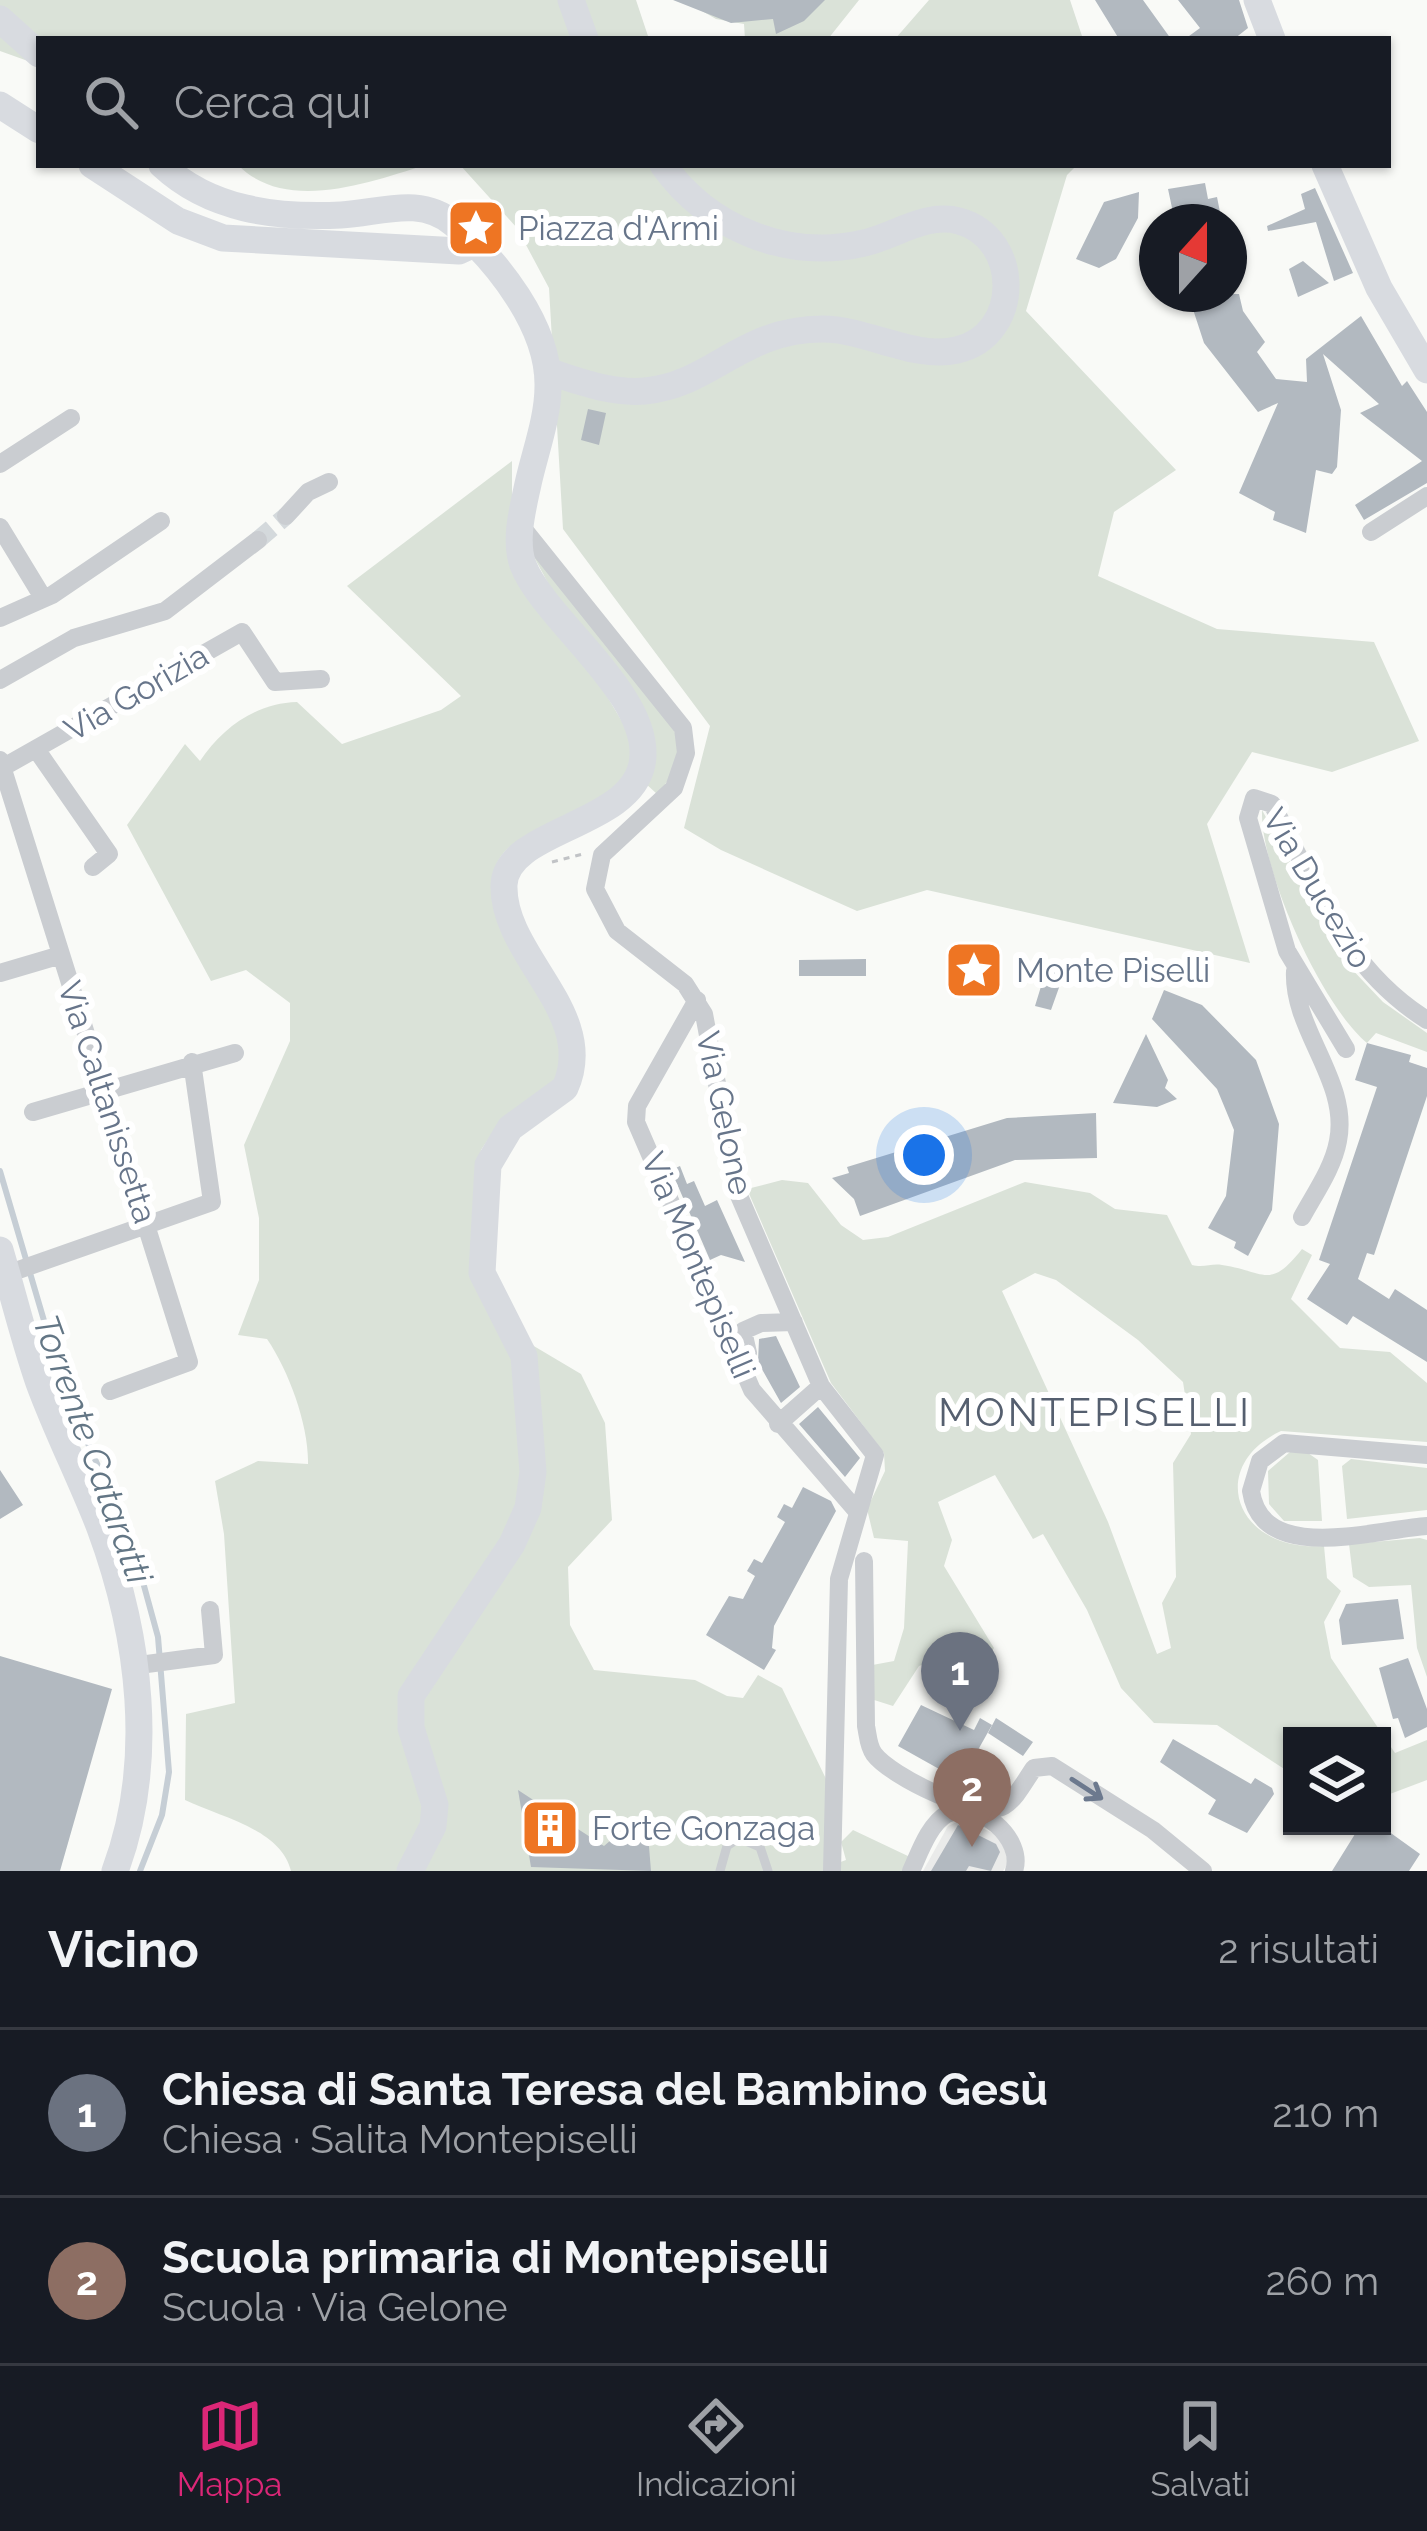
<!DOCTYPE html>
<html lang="it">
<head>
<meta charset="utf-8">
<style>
	body { margin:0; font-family:Raleway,sans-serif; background:#242831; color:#f1f3f6 }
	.controls { position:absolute; right:36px; bottom:36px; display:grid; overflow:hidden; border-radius:0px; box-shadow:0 3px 9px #0004 }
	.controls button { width:108px; height:108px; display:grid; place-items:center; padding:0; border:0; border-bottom:3px solid #363941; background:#171b24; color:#f1f3f6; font:60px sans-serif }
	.compass { position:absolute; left:1139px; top:204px; width:108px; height:108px; border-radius:50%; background:#171b24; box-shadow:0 3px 9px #0004; rotate:21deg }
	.you { position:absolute; left:924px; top:1155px; width:42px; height:42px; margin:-30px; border:9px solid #fff; border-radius:50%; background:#1a73e8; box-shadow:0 0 0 18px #1a73e833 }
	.badge { display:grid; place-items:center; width:78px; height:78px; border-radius:50%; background:#db2777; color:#fff; font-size:39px; font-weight:700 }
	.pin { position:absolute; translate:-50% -99px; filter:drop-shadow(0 3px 6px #0008) }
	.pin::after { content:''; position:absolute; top:63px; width:42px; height:36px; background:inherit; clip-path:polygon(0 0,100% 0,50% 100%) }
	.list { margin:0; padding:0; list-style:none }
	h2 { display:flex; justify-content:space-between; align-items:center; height:156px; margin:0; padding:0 48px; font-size:51px }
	h2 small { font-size:39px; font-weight:400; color:#9ea1a6 }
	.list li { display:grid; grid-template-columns:78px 1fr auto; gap:36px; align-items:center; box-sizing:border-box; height:168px; padding:0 48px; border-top:3px solid #363941 }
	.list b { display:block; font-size:45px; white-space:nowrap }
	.list p { margin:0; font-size:39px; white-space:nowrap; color:#9ea1a6 }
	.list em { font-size:39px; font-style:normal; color:#9ea1a6 }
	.icon { flex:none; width:66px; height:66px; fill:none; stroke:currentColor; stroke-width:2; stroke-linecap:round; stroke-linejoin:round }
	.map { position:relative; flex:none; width:1427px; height:1871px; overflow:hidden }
	.search { position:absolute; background:#171b24; box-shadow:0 3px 9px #0004; left:36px; right:36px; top:36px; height:132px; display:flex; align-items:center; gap:30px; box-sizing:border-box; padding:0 42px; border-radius:0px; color:#9ea1a6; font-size:45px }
	.sheet { height:492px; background:#171b24 }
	nav { display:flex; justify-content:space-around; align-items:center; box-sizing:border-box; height:168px; border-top:3px solid #363941; background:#171b24; font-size:33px; color:#9ea1a6 }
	nav a { display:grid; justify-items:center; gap:6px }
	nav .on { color:#db2777 }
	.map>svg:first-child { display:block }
</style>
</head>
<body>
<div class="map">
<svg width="1427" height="1871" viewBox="0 0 1427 1871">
	<rect width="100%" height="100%" fill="#f9faf7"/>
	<path fill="#eaebea" d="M963 1819 1001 1837 1008 1863 1003 1871H923L948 1826Z"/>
	<path fill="#dae2d8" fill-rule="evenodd" d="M0 0H636L649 39H39V65L0 51Z
		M683 0H859L828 39H745L744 24 716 19Z
		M929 0H1070L1083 39H895Z
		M238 165H425C369 183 285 213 238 165Z
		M460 165H1077L1067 175 1026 311 1176 470 1114 512 1098 576 1217 629 1374 642 1419 741 1332 772 1252 752 1207 824 1250 963 927 890 857 911 721 850 684 828 710 726 563 529 549 288 517 228Z
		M512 461V536L633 740 630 776C609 791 588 807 566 820 533 839 496 837 492 884L564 1048 554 1083 499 1123 481 1150 470 1256 522 1339 581 1374 605 1423 612 1520 568 1567 570 1625 594 1670 695 1680 727 1696 743 1698 758 1675 782 1688 828 1783 825 1871H291C281 1829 220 1817 185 1800L186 1714 235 1703 224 1534 215 1481 258 1461 308 1464C309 1426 289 1371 267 1339L238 1335 259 1280V1218L244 1145 290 1041V1003L246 970 211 981 127 825 185 744 200 761C222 728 256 703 297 702L342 744 441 710 461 696 347 586Z
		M529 548 672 724C683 751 677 774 657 794L645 783 651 772Z
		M1262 810 1346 963 1383 1002 1427 1033V1052L1376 1033 1367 1043C1321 1005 1260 869 1262 810Z
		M782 1180 808 1183 841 1225 863 1240 888 1237 1025 1182 1090 1193 1115 1209 1167 1215 1192 1265C1204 1268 1212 1263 1222 1265 1265 1271 1269 1291 1302 1249L1312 1255 1291 1299 1340 1348 1390 1352 1427 1383V1442L1281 1431C1206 1466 1234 1552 1324 1546L1327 1578 1341 1591 1324 1622 1331 1658 1395 1753 1427 1740V1780L1382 1797V1736H1292V1774L1217 1725 1154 1723 1121 1688 1087 1610 1043 1534 1033 1539 995 1475 938 1502 952 1540 944 1566 994 1648 972 1678 944 1657 919 1666 893 1706 871 1699 867 1666 894 1661 904 1628 908 1541 874 1538 867 1509 885 1471 884 1453 831 1383 747 1189ZM1035 1273 1056 1280 1138 1340 1183 1382 1191 1434 1173 1463 1176 1577 1162 1603 1171 1648 1157 1654 1108 1522 1002 1291Z
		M1290 1452 1308 1453 1318 1460 1322 1521H1284L1269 1504 1268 1471Z
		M1351 1459 1427 1468V1510L1347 1519 1342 1466Z
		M1420 1538 1427 1540V1677L1417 1648 1411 1585 1369 1587 1353 1577 1349 1544Z
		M853 1830 910 1857 904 1871H835V1864L846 1860 841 1842Z"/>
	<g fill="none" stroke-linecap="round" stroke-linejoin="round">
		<path stroke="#c6ced5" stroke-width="6" d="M0 1171 65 1392 132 1542 158 1637 169 1772 162 1815 140 1871"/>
	</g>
	<path fill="#b2b9c0" d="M673 0H825L804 21 776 34 773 19 731 23Z
		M1095 0H1143L1171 39H1119Z
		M1178 0H1239L1248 28 1234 39H1185L1200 28Z
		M1205 183 1208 199 1217 197 1222 222H1175L1168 189Z
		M1315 188 1353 273 1334 281 1316 222 1268 231 1267 226 1305 209 1301 194Z
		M1139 192 1138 218 1116 259 1099 268 1076 259 1104 202Z
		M1303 261 1329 283 1298 297 1289 269Z
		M1188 294H1239L1243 311 1265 342 1257 352 1276 379 1307 382 1306 359 1361 316 1402 386 1407 381 1427 412V483L1364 520 1355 505 1422 461 1360 413 1379 404 1323 354 1341 410 1337 467 1332 474 1316 470 1306 533 1273 520 1275 512 1239 493 1278 403 1258 412 1204 343Z
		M588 409 606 413 599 445 581 440Z
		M1036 956 1066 968 1051 1010 1035 1006 1043 980 1029 975Z
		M866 959V976H799V960Z
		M1164 990 1202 1005 1256 1060 1279 1124 1272 1210 1248 1256 1234 1248 1236 1242 1208 1228 1226 1196 1234 1130 1217 1089 1152 1019Z
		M1146 1034 1168 1080 1165 1088 1177 1099 1157 1107 1113 1103Z
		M1367 1043 1411 1055 1409 1062 1427 1068V1096L1374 1255 1367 1253 1358 1279 1389 1299 1395 1289 1427 1310V1362L1353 1316 1347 1325 1307 1299 1330 1264 1319 1260 1377 1087 1355 1080Z
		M1096 1113 1097 1158 1015 1160 860 1216 854 1199 832 1178 849 1173 847 1167 1007 1118Z
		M680 1166 687 1184 694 1181 705 1206 717 1200 745 1262 721 1255 710 1260 671 1170Z
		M776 1336 800 1387 781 1403 758 1362 759 1339Z
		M818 1407 860 1458 845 1477 799 1424Z
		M0 1470 23 1505 0 1519Z
		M803 1487 831 1501 836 1511 774 1626 772 1648 776 1650 764 1670 706 1635 729 1596 743 1599 755 1576 747 1571 754 1559 762 1563 785 1522 777 1517 784 1504 792 1508Z
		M1398 1599 1404 1639 1342 1645 1339 1620 1346 1604Z
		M0 1656 112 1689 60 1871H0Z
		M1408 1658 1427 1709V1727L1405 1738 1398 1718 1393 1719 1379 1668Z
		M921 1705 974 1730 980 1718 992 1725 969 1766 956 1759 948 1774 898 1746Z
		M996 1718 1033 1742 1023 1756 988 1733Z
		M1173 1739 1251 1784 1255 1778 1272 1788 1274 1794 1247 1833 1208 1814 1216 1800 1160 1762Z
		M518 1790 604 1846 646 1810 651 1871 531 1867Z
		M958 1825 996 1844 1000 1852 991 1871 969 1866 966 1871H931Z
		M1360 1826H1381L1420 1854 1409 1871H1332Z"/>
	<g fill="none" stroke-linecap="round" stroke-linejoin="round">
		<path stroke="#d4d9dc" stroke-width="18" stroke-dasharray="18 9" stroke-linecap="butt" d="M258 540 286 516"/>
		<path stroke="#c1c3c6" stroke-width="3" stroke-dasharray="6 6" stroke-linecap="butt" d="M552 862 583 854"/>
		<path stroke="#cacdd1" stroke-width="9" d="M720 1871 727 1846 739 1838 760 1847 768 1871"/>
		<path stroke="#cacdd1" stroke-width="18" d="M0 464 71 418
			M286 516 308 492 329 482
			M521 526 683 728 686 753 674 788 602 855 595 889 617 931 685 984 704 1014 737 1191 821 1386 875 1455 839 1579 832 1871
			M0 527 42 596
			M1371 532 1427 496
			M0 618 52 595 161 521
			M0 680 74 638 165 611 258 540
			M36 749 109 854 93 867
			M0 760 189 1362 110 1391
			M0 769 242 632 275 682 321 679
			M1295 971C1292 1030 1350 1081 1338 1141 1333 1168 1315 1193 1302 1217
			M0 973 61 955
			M697 1000 637 1106 636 1122 752 1390 856 1510
			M1346 1049 1287 951 1248 818 1254 798 1272 804C1316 887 1345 969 1427 1020
			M33 1112 235 1053
			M7 1274 212 1202 192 1062
			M748 1353 743 1331 761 1323 794 1322
			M778 1424 821 1386
			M1427 1455 1284 1443 1260 1461 1251 1491C1262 1566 1377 1529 1427 1526
			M864 1561 866 1726C868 1735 868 1746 874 1754 890 1776 979 1820 1004 1806 1016 1799 1026 1779 1034 1768L1052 1766 1153 1830 1203 1871
			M132 1666 214 1655 210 1610
			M911 1871C919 1854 929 1824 947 1814 978 1798 1025 1839 1014 1871"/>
		<path stroke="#d8dbe0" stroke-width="27" d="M571 0 585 39
			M1257 0 1272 39
			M0 19 39 54
			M0 105 39 130
			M92 165 178 221 223 238 459 251 474 244
			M162 165C210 210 276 218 341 215 380 213 420 195 454 224 497 261 549 326 548 386 548 419 535 452 528 484 523 508 514 540 523 565 545 621 655 697 642 764 630 827 506 829 504 885 502 956 599 1013 565 1088L510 1128 488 1165 482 1273 524 1356 533 1472 528 1508 512 1544 411 1696V1728L435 1805 433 1826 410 1871
			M1325 165 1379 288 1427 370
			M547 371C579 381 611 394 645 391 712 385 741 329 823 329 866 329 915 360 957 350 1022 335 1022 238 959 221 926 212 895 236 864 243 787 261 708 228 663 165
			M0 1250C13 1294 24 1340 39 1383 57 1432 81 1479 100 1528 140 1636 156 1762 115 1871"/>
	</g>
	<defs><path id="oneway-shaft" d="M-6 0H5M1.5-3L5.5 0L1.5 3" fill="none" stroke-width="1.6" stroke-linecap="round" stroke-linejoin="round" transform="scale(3)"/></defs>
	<use stroke="#6c798e" href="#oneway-shaft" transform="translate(1087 1789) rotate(33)"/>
	<defs>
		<g id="sight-square" transform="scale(3)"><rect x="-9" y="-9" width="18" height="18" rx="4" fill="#ee7523" stroke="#fff"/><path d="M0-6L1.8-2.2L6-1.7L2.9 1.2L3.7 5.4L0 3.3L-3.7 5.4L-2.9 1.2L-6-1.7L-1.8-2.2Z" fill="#fff"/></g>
		<g id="building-square" transform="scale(3)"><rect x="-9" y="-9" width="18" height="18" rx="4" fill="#ee7523" stroke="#fff"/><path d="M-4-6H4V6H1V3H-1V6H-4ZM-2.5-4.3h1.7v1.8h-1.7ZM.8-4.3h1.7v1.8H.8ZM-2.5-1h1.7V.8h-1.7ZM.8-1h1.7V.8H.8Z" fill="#fff"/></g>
	</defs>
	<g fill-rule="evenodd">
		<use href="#sight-square" x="476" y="228"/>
		<use href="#sight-square" x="974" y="970"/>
		<use href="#building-square" x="550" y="1828"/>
	</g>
	<g text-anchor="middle" stroke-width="12" stroke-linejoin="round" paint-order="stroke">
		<g font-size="33" fill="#67758a" stroke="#fff" text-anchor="start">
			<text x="518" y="240">Piazza d'Armi</text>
			<text x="1016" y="982">Monte Piselli</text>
			<text x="592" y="1840">Forte Gonzaga</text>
		</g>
		<g font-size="33" fill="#67758a" stroke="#fff">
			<text transform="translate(136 692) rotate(-30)" y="12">Via Gorizia</text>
			<text transform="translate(1318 888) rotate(59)" y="12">Via Ducezio</text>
			<text transform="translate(108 1102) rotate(72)" y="12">Via Caltanissetta</text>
			<text transform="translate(725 1113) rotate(78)" y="12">Via Gelone</text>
			<text transform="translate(699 1265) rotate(67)" y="12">Via Montepiselli</text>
		</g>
		<g font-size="36" font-style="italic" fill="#637685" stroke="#fff">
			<text transform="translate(93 1449) rotate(70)" y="13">Torrente Cataratti</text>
		</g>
		<g font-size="39" letter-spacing="3" fill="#555f6f" stroke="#fff">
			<text x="1095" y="1426">MONTEPISELLI</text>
		</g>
	</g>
</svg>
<div class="controls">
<button><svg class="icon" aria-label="layers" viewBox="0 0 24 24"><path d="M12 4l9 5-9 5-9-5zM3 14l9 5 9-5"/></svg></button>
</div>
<svg class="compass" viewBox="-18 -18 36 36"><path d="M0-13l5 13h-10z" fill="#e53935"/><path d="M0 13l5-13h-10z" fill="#9ea1a6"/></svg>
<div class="you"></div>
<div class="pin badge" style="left:960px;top:1731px;background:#6b7280">1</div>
<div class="pin badge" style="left:972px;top:1847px;background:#8d6e63">2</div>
<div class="search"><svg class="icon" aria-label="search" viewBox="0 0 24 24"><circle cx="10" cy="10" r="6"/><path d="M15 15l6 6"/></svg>Cerca qui</div>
</div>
<section class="sheet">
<h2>Vicino<small>2 risultati</small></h2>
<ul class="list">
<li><span class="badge" style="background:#6b7280">1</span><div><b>Chiesa di Santa Teresa del Bambino Gesù</b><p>Chiesa · Salita Montepiselli</p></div><em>210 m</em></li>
<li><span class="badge" style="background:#8d6e63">2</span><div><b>Scuola primaria di Montepiselli</b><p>Scuola · Via Gelone</p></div><em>260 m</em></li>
</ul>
</section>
<nav>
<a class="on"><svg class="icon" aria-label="map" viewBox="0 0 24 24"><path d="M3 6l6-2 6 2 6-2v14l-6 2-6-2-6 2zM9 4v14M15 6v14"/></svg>Mappa</a>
<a><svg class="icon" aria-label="directions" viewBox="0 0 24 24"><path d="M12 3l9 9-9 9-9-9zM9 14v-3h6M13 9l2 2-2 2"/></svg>Indicazioni</a>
<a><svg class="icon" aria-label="saved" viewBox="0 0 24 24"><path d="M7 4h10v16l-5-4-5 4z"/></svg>Salvati</a>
</nav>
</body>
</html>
